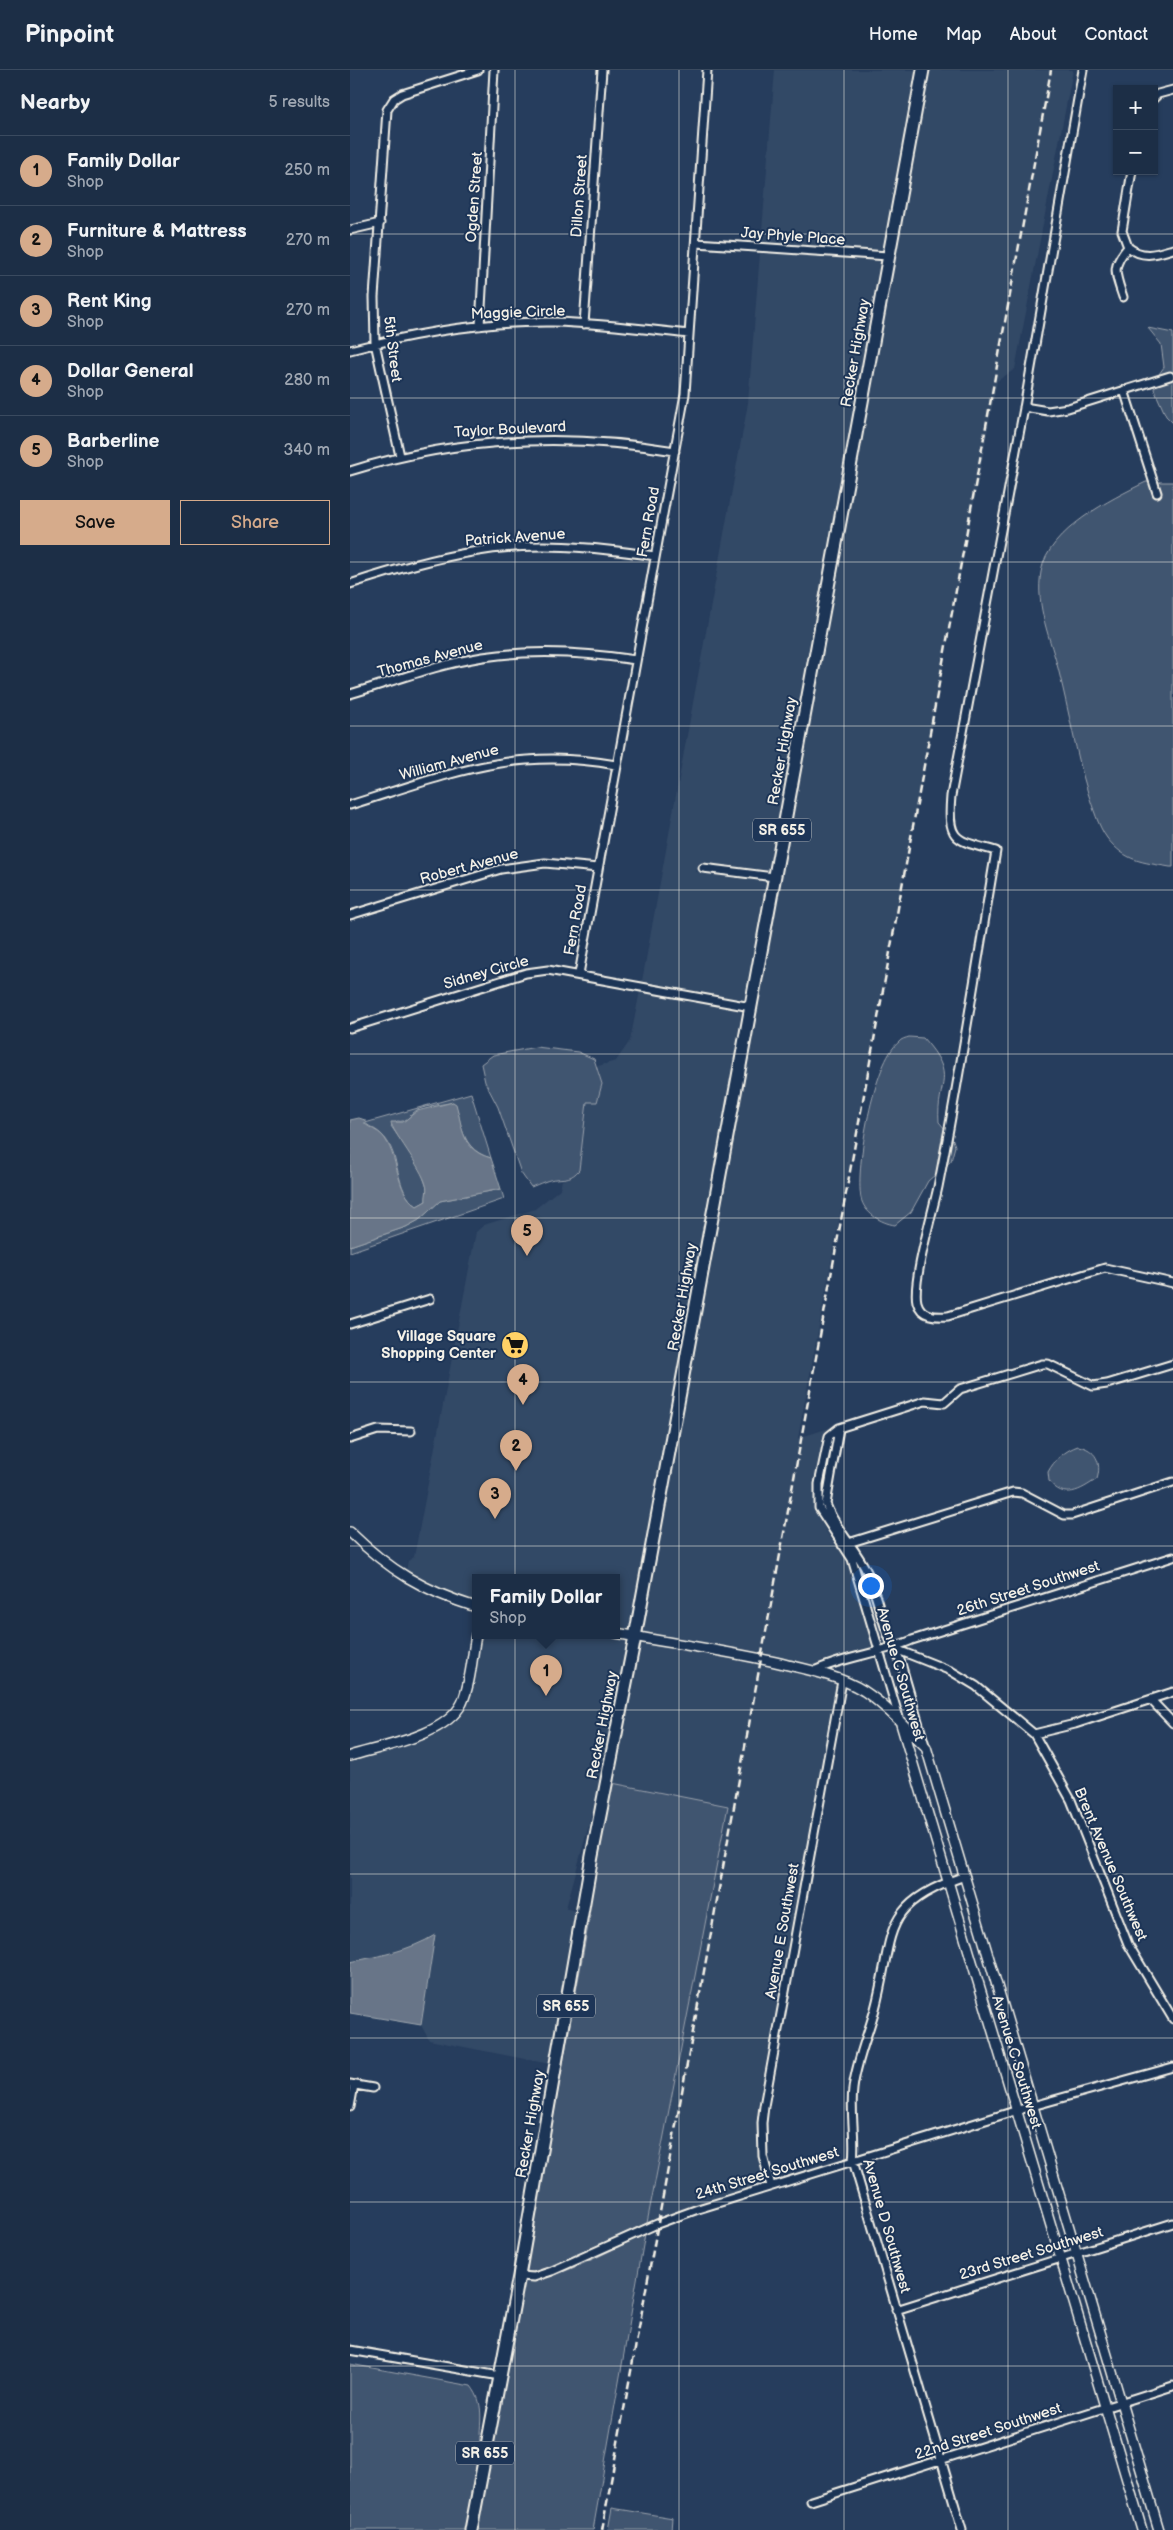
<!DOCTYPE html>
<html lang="en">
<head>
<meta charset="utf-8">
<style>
	body { margin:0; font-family:"Balsamiq Sans",sans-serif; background:#293a51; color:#f1f3f6 }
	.controls { position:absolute; right:15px; top:15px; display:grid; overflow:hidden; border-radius:0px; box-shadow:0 1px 4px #0004 }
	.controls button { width:45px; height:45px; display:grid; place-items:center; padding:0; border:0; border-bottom:1px solid #3a4a5f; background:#1c2e46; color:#f1f3f6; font:25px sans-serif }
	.you { position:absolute; left:520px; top:1515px; width:18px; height:18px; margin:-12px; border:4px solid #fff; border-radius:50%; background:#1a73e8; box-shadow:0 0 0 8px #1a73e833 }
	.badge { display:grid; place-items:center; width:32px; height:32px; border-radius:50%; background:#d6ab8b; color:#111; font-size:16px; font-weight:700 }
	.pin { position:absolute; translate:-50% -41px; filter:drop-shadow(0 1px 2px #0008) }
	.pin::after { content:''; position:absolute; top:26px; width:18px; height:15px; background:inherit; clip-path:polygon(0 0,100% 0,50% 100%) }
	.popup { position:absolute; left:122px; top:1504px; width:148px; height:65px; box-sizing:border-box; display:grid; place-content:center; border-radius:0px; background:#1c2e46; filter:drop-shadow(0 1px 4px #0005); font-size:16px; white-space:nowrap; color:#a0a8b3 }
	.popup b { font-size:19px; color:#f1f3f6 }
	.popup::after { content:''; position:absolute; left:50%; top:100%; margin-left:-10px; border:10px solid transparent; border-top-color:#1c2e46 }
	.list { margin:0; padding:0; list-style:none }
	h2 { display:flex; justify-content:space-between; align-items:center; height:65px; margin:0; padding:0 20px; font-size:21px }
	h2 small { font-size:16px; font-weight:400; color:#a0a8b3 }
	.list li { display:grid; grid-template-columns:32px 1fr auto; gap:15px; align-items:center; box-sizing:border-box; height:70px; padding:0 20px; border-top:1px solid #3a4a5f }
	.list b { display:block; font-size:19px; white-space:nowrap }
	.list p { margin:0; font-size:16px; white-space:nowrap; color:#a0a8b3 }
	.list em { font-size:16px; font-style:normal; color:#a0a8b3 }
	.actions { display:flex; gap:10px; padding:15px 20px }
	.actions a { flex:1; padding:11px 0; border:1px solid #d6ab8b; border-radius:0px; text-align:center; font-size:18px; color:#d6ab8b }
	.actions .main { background:#d6ab8b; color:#111 }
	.map { position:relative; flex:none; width:823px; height:2460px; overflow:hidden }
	header { display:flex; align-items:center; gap:30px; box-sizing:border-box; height:70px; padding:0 25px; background:#1c2e46; border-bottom:1px solid #3a4a5f }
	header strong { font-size:24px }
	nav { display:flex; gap:28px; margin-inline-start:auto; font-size:18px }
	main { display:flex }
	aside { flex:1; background:#1c2e46 }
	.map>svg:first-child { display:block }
</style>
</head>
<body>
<header>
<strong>Pinpoint</strong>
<nav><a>Home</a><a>Map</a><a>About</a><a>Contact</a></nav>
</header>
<main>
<aside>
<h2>Nearby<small>5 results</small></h2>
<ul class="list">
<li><span class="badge">1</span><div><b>Family Dollar</b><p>Shop</p></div><em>250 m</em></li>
<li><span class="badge">2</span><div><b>Furniture &amp; Mattress</b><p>Shop</p></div><em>270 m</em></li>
<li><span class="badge">3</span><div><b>Rent King</b><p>Shop</p></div><em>270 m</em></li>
<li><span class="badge">4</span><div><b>Dollar General</b><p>Shop</p></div><em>280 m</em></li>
<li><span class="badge">5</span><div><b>Barberline</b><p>Shop</p></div><em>340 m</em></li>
</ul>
<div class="actions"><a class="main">Save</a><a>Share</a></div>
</aside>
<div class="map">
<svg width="823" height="2460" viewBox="0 0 823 2460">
	<rect width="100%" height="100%" fill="#263d5d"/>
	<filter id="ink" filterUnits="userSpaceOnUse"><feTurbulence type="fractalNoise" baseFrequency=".02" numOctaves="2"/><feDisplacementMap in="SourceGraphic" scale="10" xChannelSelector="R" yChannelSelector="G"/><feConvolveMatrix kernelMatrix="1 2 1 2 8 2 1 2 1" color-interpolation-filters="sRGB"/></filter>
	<g filter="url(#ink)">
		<path fill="#334966" d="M425 0H567L534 181 411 173Z
			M578 0H723L665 299 647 311 448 1368 483 1357 474 1366 464 1413 463 1438 477 1463 497 1491 524 1578 475 1590 464 1596 375 1575 291 1563Z
			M410 183 532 190 419 802 349 793 346 802 418 812 396 931 292 911 398 333Z
			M290 921 395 941 280 1561 266 1558V1507H126V1532L97 1523 56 1502 58 1491 64 1487 126 1162 134 1155 185 1139 210 1119 212 1110 223 1107 233 1069 237 1032H242L250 1006 248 996 266 991 280 971Z
			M131 1565H249L279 1570 251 1711 216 1838 227 1842 200 1994 79 1970 71 1955 85 1866 71 1874 35 1885 0 1892V1691L71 1669 99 1655 116 1634Z
			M289 1572 372 1585 460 1605 486 1614 408 2036 407 2071 415 2113 346 2134 297 2153 378 1736 262 1713Z"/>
		<path fill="#40546f" stroke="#9aa2ac" d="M798 258 823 263V353L816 346 804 319 807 307 814 297 811 274Z
			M796 412H823V797H820C792 792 776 792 757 768 748 756 743 737 738 723 726 683 719 642 709 602 701 570 685 536 691 502 698 460 761 429 796 412Z
			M559 967 573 968C609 1008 586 1011 589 1052L602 1067 605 1076 601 1091 578 1111 561 1142 545 1155C531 1153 514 1143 511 1128 505 1098 524 990 549 972 551 969 556 968 559 967Z
			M186 977 228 982 244 989 252 1014 247 1032H237L229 1100C221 1109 217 1108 206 1109 199 1109 189 1114 181 1117L171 1103 148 1037 135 1012 131 994 143 985Z
			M121 1023 141 1088C104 1078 113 1039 103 1032 92 1035 77 1035 67 1040 59 1045 58 1053 47 1051L41 1056 70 1098 77 1118 76 1131 67 1136C43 1121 52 1082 31 1064 27 1060 20 1057 15 1053Z
			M151 1119 154 1129 0 1182V1176L56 1157 69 1150 90 1131Z
			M728 1376C746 1379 752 1393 747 1409 731 1420 714 1431 699 1411L698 1402C704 1390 716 1380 728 1376Z
			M262 1713 378 1736 297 2153 200 2197 183 2202H175L240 1845 237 1844Z
			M295 2164 243 2460H126L173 2211C204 2212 264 2178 295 2164Z
			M0 2294 121 2316C137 2336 128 2357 130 2381L135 2355 115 2460H0Z
			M262 2438 323 2448 322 2460H258Z"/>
		<path fill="#677588" stroke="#9fa7ae" d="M103 1032 106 1034C113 1058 111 1080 141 1088L151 1119 90 1131 69 1150 56 1157 0 1176V1050L9 1048 15 1050V1054C20 1058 28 1061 32 1065 50 1085 44 1122 67 1136L76 1131C75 1126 78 1120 76 1115 72 1098 41 1060 41 1052H53L67 1041Z
			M85 1865 71 1955 0 1943V1892C29 1886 59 1881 85 1865Z"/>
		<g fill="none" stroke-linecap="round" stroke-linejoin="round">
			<g stroke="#f4f1e8" stroke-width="11">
				<path id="minor" d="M733 0 674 338 601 726C597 772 606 770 646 781 627 893 610 1006 588 1117 583 1141 562 1212 567 1232 571 1247 586 1247 598 1246L755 1198 823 1213
					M804 28 808 24 823 20
					M0 160 30 153
					M346 173 538 186
					M778 177C793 189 806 184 823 179
					M773 227C765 203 761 197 778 177L772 161 782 101
					M234 254 252 0
					M130 256 144 0
					M0 280C66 263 135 251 203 252 249 253 294 259 339 264
					M774 320 807 423
					M674 337 698 341 718 338 820 306
					M50 386 25 273 24 227 37 40 44 29 52 24 128 0
					M0 401C107 368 214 362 325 381
					M0 514C40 501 80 489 122 482 183 471 245 477 305 486
					M0 624C44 611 88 594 133 587 185 579 235 582 286 590
					M0 735C97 705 163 676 266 695
					M353 798 424 807
					M0 845 151 799 195 793 248 798
					M229 904 335 324 357 0
					M0 958 176 903 198 900 401 937
					M0 1254 80 1229
					M489 1359 476 1434C485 1459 507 1479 518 1504 529 1532 534 1564 550 1590L575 1675
					M0 1369 28 1360 61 1361
					M492 1475 663 1422 672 1423 714 1445H722L823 1412
					M543 1578 601 1601 626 1616 684 1664 721 1730 778 1874 823 1949
					M464 1601C495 1586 530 1584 562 1570L823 1487
					M801 1630 823 1653
					M550 1651 502 1489 469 1438V1414L479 1366 489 1358 575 1331 594 1333 610 1319 692 1294H698L743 1316 757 1314 823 1294
					M684 1664 725 1654 823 1622
					M0 2014 23 2018
					M0 2037 4 2015
					M421 2116 413 2086 412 2053 414 2036 492 1611
					M169 2206 184 2207 202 2201 307 2154 348 2139 668 2040 823 1997
					M546 2240 823 2153
					M0 2280 150 2306
					M461 2431 823 2316
					M612 2460 503 2091C506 2067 500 2043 503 2019 506 1992 518 1965 525 1939 545 1864 528 1835 615 1806"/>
			</g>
			<g stroke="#f4f1e8" stroke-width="12">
				<path id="tertiary" d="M0 1462C39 1500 74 1521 126 1537
					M266 1563C324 1574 381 1581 438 1595 464 1601 491 1607 514 1621 537 1636 556 1658 576 1677L809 2460
					M551 1654 792 2460
					M0 1686C32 1676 96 1666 112 1633 121 1613 122 1586 126 1565"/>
			</g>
			<g stroke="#f4f1e8" stroke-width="15">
				<path id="primary" d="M121 2460 169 2206 242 1786 285 1567 573 0"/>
			</g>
			<use href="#minor" stroke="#1d3557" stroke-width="7"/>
			<use href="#tertiary" stroke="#1d3557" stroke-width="9"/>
			<use href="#primary" stroke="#1d3557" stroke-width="11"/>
			<path stroke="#f4f1e8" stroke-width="2.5" stroke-dasharray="8 4" stroke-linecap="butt" d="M252 2460 701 0"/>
		</g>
	</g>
	<path fill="none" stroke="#f4f1e8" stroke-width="1" stroke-opacity="0.55" d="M165 0V2460M329 0V2460M494 0V2460M658 0V2460M0 164H823M0 328H823M0 492H823M0 656H823M0 820H823M0 984H823M0 1148H823M0 1312H823M0 1476H823M0 1640H823M0 1804H823M0 1968H823M0 2132H823M0 2296H823"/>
	<defs>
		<g id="supermarket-disc" transform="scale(1.4375)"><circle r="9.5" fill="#ffd166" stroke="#1d3557"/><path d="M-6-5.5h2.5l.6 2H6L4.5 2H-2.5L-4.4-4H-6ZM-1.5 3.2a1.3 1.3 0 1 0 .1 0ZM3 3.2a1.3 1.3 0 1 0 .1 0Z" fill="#111"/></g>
	</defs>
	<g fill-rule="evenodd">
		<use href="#supermarket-disc" x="165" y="1275"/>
	</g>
	<g text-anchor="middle" stroke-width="4" stroke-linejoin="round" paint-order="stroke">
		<g fill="#1d3557" stroke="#b4b9bc" stroke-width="1">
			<rect x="403" y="748.5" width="58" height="23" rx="4"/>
			<rect x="187" y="1924.5" width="58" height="23" rx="4"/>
			<rect x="106" y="2371.5" width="58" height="23" rx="4"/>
		</g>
		<g font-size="14" font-weight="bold" fill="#f4f1e8">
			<text x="432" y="765">SR 655</text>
			<text x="216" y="1941">SR 655</text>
			<text x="135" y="2388">SR 655</text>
		</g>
		<g font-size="15" fill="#f4f1e8" stroke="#1d3557">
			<text transform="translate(229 126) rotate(-86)" y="5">Dillon Street</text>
			<text transform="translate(124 127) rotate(-86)" y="5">Ogden Street</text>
			<text transform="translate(443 166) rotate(4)" y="5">Jay Phyle Place</text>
			<text transform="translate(168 242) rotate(-2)" y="5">Maggie Circle</text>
			<text transform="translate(43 279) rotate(83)" y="5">5th Street</text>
			<text transform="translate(505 283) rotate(-80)" y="5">Recker Highway</text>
			<text transform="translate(160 359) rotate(-3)" y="5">Taylor Boulevard</text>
			<text transform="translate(298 452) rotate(-80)" y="5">Fern Road</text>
			<text transform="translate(165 467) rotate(-4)" y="5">Patrick Avenue</text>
			<text transform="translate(80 588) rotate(-15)" y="5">Thomas Avenue</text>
			<text transform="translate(432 681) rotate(-80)" y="5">Recker Highway</text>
			<text transform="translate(99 692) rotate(-15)" y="5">William Avenue</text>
			<text transform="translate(119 796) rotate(-15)" y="5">Robert Avenue</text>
			<text transform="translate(225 850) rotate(-80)" y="5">Fern Road</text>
			<text transform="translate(136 902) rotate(-16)" y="5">Sidney Circle</text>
			<text transform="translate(332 1227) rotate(-80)" y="5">Recker Highway</text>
			<text transform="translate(678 1518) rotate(-18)" y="5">26th Street Southwest</text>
			<text transform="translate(551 1604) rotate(74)" y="5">Avenue C Southwest</text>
			<text transform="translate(252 1655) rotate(-79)" y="5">Recker Highway</text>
			<text transform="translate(761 1794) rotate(67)" y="5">Brent Avenue Southwest</text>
			<text transform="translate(432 1861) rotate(-80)" y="5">Avenue E Southwest</text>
			<text transform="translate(667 1992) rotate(73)" y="5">Avenue C Southwest</text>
			<text transform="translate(180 2054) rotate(-80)" y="5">Recker Highway</text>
			<text transform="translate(417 2103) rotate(-17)" y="5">24th Street Southwest</text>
			<text transform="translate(537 2156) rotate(74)" y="5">Avenue D Southwest</text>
			<text transform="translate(681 2183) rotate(-17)" y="5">23rd Street Southwest</text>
			<text transform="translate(638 2361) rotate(-18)" y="5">22nd Street Southwest</text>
		</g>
		<g font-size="15" font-weight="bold" fill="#f4f1e8" stroke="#1d3557" text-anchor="end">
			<text x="146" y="1271">Village Square<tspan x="146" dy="17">Shopping Center</tspan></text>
		</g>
	</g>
</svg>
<div class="controls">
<button>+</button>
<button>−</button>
</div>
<div class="you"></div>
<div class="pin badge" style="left:196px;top:1626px">1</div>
<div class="popup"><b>Family Dollar</b>Shop</div>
<div class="pin badge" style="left:166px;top:1401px">2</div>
<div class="pin badge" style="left:145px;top:1449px">3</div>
<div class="pin badge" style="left:173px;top:1335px">4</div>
<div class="pin badge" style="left:177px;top:1186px">5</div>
</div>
</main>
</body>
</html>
